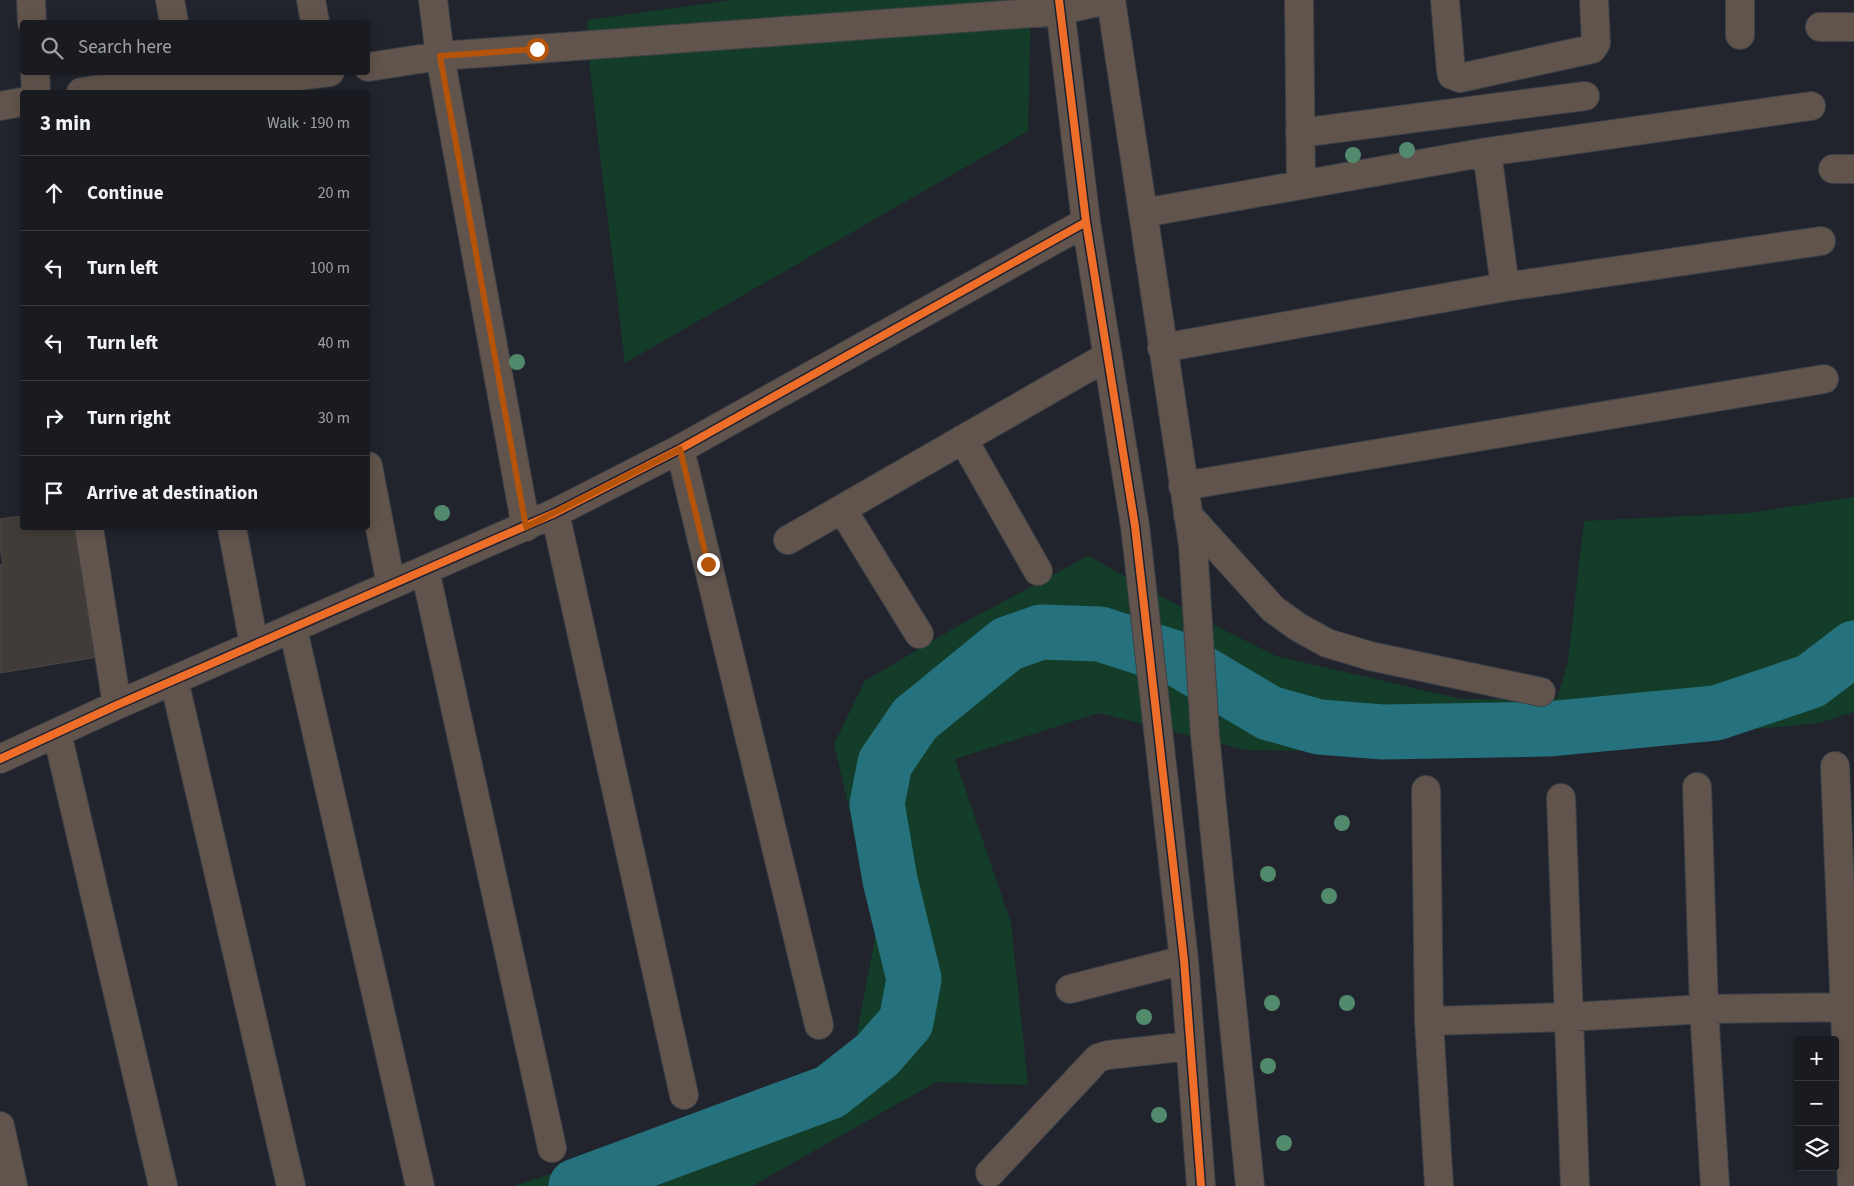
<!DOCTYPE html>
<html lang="en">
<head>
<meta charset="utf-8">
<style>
	body { margin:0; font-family:"Source Sans 3",sans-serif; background:#26282e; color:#f1f3f6 }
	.controls { position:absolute; right:15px; bottom:15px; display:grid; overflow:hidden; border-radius:5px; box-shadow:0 2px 12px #0003 }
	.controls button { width:45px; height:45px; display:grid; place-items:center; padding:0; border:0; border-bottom:1px solid #37393f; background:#191b21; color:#f1f3f6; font:25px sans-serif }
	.stop { position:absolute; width:15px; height:15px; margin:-11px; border:4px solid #b45309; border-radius:50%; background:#fff }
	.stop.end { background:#b45309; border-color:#fff; box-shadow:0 1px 5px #0008 }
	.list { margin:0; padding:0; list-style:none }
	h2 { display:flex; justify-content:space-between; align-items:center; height:65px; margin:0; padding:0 20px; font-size:21px }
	h2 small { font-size:16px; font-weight:400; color:#9fa1a5 }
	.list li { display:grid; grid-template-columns:32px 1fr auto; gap:15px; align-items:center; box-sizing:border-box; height:75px; padding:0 20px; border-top:1px solid #37393f }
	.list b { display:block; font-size:19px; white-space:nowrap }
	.list em { font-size:16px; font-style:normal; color:#9fa1a5 }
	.icon { flex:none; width:28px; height:28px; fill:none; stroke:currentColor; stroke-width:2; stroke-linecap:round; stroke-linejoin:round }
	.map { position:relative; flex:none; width:1854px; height:1186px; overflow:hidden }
	.search { position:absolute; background:#191b21; box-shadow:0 2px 12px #0003; left:20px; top:20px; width:350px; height:55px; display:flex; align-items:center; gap:12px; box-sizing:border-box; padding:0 18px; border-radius:5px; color:#9fa1a5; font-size:19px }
	.panel { position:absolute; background:#191b21; box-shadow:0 2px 12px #0003; left:20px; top:90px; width:350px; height:440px; border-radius:5px }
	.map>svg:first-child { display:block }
</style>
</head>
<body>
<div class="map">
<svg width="1854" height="1186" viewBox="0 0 1854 1186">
	<rect width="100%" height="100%" fill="#21242c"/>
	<path fill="#133d28" d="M733 0H1031L1028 131 625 363 590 71 587 20Z
		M1854 497V712L1819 723 1501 754 1246 750 1099 713 955 759 1011 923 1028 1085 936 1082 752 1186H514L684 1130 833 1073 856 1038 877 928 834 744 865 681 956 627 1088 556 1212 624 1276 656 1461 699H1557L1568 661 1584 521 1749 513Z"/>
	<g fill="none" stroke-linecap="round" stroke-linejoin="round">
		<path stroke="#25717d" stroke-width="55" d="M576 1186 830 1092 877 1055 906 1022 914 979 890 880 877 804 885 763 915 719 1007 644 1041 632 1100 634 1178 659 1269 713 1319 727 1383 732 1548 729 1716 713 1811 681 1854 648"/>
	</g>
	<path fill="#413c37" stroke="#4a4849" d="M22 516V528H82L104 656 0 673V565L3 564 0 548V519Z"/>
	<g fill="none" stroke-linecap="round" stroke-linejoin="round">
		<g stroke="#3d4147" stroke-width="30">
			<path id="minor" d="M31 0 32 22
				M170 0 174 22
				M311 0 315 22
				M433 0 440 56 526 527
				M1059 0 1086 222 1135 526 1184 960 1201 1186
				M1111 0 1193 545 1205 735 1250 1186
				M1299 0 1301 185
				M1445 0 1451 71 1452 75 1460 78 1592 49 1596 43 1594 0
				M1740 0V35
				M1820 27H1854
				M368 67 440 56 1060 11 1106 0
				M35 72 36 92
				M81 92 183 77H290L330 72
				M0 106 22 102
				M1300 133 1585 96
				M1487 152 1505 287
				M1833 169H1854
				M1143 213 1487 152 1811 106
				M1162 348 1505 287 1821 241
				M963 439 1038 571
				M680 449 819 1025
				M368 466 391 585
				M1183 486 1824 379
				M842 509 919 634
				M555 513 684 1095
				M1188 515 1273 609 1298 627 1327 643 1370 656 1541 692
				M89 528 117 705
				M232 528 254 645
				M788 540 1108 356
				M425 570 552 1148
				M293 629 420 1186
				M174 680 291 1186
				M57 733 163 1186
				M0 759 117 705 555 513 680 449 1086 222
				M1835 766 1852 1186
				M1697 787 1704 1009 1715 1186
				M1426 790 1429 1021 1439 1186
				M1561 798 1575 1186
				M1070 989 1184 960
				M1429 1021 1570 1017 1704 1009 1854 1007
				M0 1126 13 1186
				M990 1173 1098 1058 1108 1055 1190 1046"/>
		</g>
		<use href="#minor" stroke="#61544d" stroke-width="28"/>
		<g stroke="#1c2131" stroke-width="11">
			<path id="cycleway" d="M1059 0 1086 222 1135 526 1184 960 1201 1186
				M0 759 117 705 555 513 680 449 1086 222"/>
		</g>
		<use href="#cycleway" stroke="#ee6e29" stroke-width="8"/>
	</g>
	<g fill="#518a6c">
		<circle cx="1407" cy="150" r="8"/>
		<circle cx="1353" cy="155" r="8"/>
		<circle cx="517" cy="362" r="8"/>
		<circle cx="442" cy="513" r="8"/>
		<circle cx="1342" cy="823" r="8"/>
		<circle cx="1268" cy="874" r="8"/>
		<circle cx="1329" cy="896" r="8"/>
		<circle cx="1272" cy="1003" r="8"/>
		<circle cx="1347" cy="1003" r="8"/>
		<circle cx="1144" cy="1017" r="8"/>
		<circle cx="1268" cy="1066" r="8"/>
		<circle cx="1159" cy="1115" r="8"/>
		<circle cx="1284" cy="1143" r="8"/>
	</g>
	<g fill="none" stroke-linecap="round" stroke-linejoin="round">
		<path stroke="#b45309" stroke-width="6" d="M537 49 440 56 526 527 680 449 708 564"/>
	</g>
</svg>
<div class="controls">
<button>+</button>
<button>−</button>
<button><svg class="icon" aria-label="layers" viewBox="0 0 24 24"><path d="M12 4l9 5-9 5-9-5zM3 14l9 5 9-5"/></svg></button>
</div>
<div class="stop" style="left:537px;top:49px"></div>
<div class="stop end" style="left:708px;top:564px"></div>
<div class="search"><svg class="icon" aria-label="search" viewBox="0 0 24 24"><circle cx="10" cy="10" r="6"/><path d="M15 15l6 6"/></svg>Search here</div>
<section class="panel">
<h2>3 min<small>Walk · 190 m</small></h2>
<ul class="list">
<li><svg class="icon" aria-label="ahead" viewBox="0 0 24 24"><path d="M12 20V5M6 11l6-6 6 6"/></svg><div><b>Continue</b></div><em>20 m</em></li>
<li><svg class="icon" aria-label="left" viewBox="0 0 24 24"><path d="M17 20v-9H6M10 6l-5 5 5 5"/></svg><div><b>Turn left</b></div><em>100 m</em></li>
<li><svg class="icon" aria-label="left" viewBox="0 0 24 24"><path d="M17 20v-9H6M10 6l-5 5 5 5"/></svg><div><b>Turn left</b></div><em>40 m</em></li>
<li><svg class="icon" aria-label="right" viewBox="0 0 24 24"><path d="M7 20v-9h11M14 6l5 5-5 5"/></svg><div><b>Turn right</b></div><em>30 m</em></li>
<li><svg class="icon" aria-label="arrive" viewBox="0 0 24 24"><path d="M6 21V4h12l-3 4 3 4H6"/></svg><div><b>Arrive at destination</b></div></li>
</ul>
</section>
</div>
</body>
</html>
